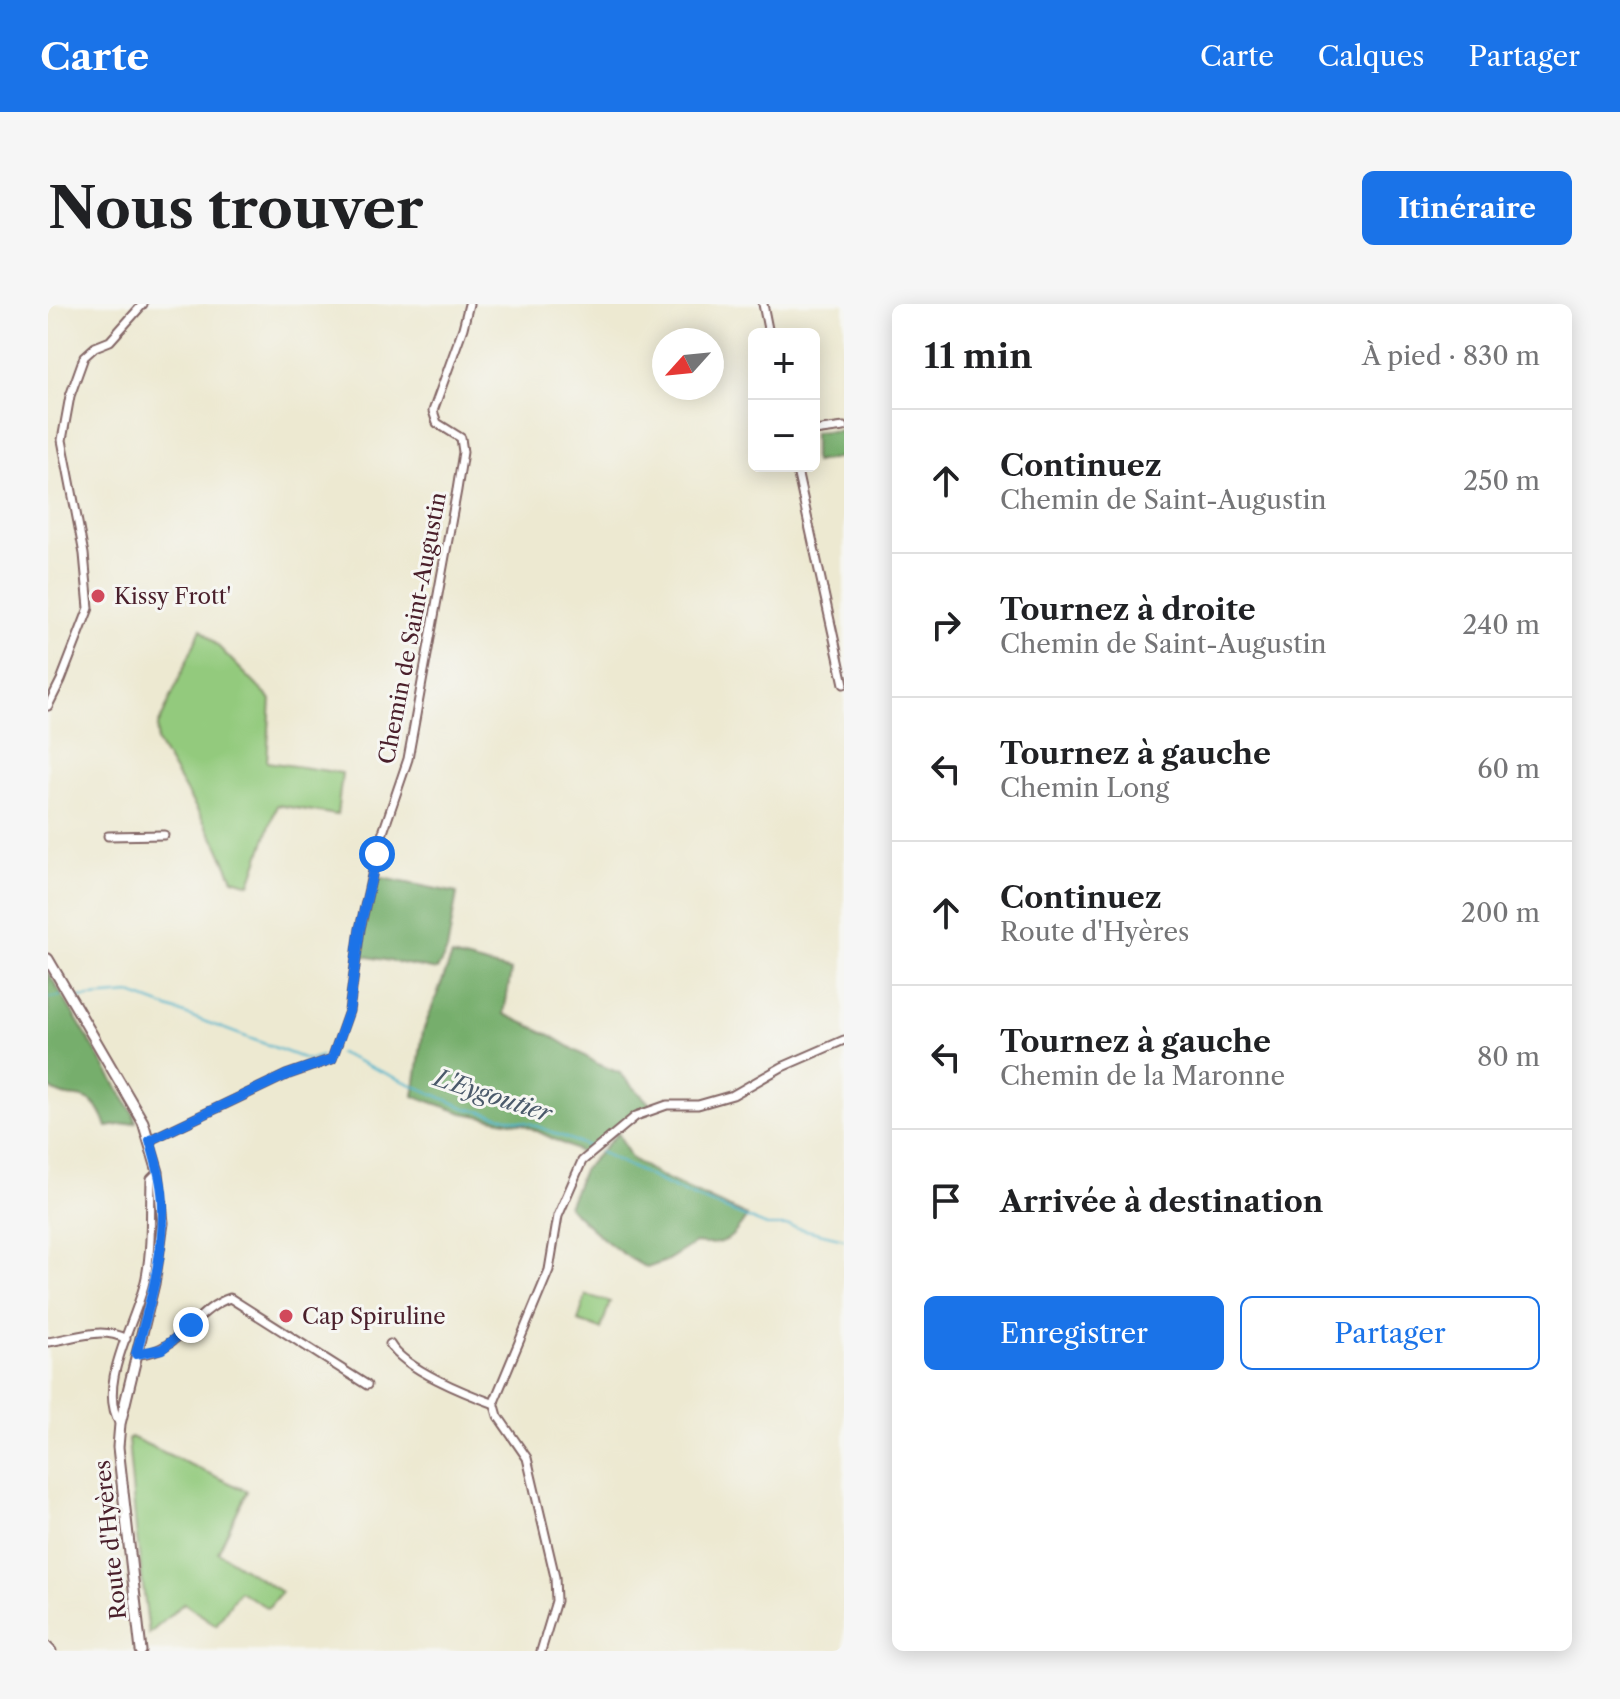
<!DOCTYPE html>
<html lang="fr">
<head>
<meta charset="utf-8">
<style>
	body { margin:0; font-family:"Libre Caslon Text",serif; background:#f6f6f6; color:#202124 }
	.controls { position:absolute; right:24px; top:24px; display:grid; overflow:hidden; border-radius:12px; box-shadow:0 4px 20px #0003 }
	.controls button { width:72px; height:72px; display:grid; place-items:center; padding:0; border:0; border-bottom:2px solid #e0e0e0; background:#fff; color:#202124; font:40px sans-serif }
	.compass { position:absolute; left:604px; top:24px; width:72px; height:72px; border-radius:50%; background:#fff; box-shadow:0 4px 20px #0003; rotate:243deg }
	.stop { position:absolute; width:24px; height:24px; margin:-18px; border:6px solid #1a73e8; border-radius:50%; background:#fff }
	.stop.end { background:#1a73e8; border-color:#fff; box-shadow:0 2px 8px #0008 }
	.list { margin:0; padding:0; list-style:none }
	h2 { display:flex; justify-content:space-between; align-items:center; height:104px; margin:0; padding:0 32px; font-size:34px }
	h2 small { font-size:26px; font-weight:400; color:#757577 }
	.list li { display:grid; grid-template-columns:52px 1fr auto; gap:24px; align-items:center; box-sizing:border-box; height:144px; padding:0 32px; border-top:2px solid #e0e0e0 }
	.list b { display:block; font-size:30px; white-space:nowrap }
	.list p { margin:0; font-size:26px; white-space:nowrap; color:#757577 }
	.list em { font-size:26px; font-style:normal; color:#757577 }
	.actions { display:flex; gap:16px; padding:24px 32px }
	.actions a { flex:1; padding:18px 0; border:2px solid #1a73e8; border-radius:12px; text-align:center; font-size:28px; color:#1a73e8 }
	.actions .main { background:#1a73e8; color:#fff }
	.icon { flex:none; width:44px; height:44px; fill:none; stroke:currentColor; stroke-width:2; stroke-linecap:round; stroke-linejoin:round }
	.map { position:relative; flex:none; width:796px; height:1347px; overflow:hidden; border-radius:12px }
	header { display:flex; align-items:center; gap:48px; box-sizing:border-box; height:112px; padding:0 40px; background:#1a73e8; color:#fff }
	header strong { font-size:38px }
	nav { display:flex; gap:44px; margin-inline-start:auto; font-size:28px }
	.intro { display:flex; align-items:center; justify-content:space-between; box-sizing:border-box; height:192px; padding:0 48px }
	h1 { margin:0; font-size:56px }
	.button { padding:20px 36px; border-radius:12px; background:#1a73e8; color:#fff; font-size:28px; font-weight:700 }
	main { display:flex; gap:48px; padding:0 48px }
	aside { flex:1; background:#fff; border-radius:12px; box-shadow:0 4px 20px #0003 }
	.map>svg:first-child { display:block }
</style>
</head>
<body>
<header>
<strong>Carte</strong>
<nav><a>Carte</a><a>Calques</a><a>Partager</a></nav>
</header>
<div class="intro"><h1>Nous trouver</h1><a class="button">Itinéraire</a></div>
<main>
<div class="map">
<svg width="796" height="1347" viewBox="0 0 796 1347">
	<rect width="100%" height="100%" fill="#f6f6f2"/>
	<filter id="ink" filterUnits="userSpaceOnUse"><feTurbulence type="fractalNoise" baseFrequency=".0125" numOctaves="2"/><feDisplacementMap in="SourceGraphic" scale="16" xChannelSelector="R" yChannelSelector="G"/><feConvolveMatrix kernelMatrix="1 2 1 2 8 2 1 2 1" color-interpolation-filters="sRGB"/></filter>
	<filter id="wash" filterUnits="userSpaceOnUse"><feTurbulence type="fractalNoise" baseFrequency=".006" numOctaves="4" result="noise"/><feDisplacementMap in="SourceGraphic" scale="32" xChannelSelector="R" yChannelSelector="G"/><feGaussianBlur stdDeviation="1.8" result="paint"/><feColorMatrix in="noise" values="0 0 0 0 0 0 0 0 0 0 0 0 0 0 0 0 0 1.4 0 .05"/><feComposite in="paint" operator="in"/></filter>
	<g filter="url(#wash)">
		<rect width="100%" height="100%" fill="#ede9d1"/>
		<path fill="#93ca7d" stroke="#6e7454" stroke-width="2" d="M153 325 223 396 219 458 294 469 289 511 229 501 202 580 185 575 169 540 109 438 110 422Z
			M538 991 562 998 553 1025 530 1017Z
			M83 1133 199 1187 170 1248 233 1288 220 1304 191 1287 168 1321 136 1299 101 1330 88 1226 80 1136Z"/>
		<path fill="#76ae6c" stroke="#60664c" stroke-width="2" d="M796 126V153L766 158V128Z
			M325 572 409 589 399 647 389 666 310 651Z
			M404 652 463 667 456 710 502 731 550 760 572 769 604 802 536 850 475 820 415 809 366 792 375 727Z
			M0 668 85 809 88 818 59 823C42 777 26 804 0 783Z
			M570 829 583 854 610 871 699 912C684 936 676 943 647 939L618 957 599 964C568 948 544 926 520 902L535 866Z"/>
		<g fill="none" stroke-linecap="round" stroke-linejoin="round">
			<path stroke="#4db3cc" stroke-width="2" d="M0 694 12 692
				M29 694 83 690 260 756 273 752
				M291 749 417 804 481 819 544 844
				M552 848 628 885 719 922H741L796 935"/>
		</g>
	</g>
	<g filter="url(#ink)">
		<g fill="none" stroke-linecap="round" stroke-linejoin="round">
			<g stroke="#836665" stroke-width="11">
				<path id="minor" d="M715 0 721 30
					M766 127 796 123
					M748 162 796 380
					M0 402 13 376 41 304 36 250 14 136 22 92 36 53 47 43 62 37 95 0
					M60 532 116 531
					M102 836 238 771 284 755 301 707 312 625 331 540 360 455 409 186 415 148 413 134 389 119 385 107 415 24 421 0
					M0 1038C27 1034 53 1022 78 1035
					M342 1040C356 1065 419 1090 447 1100
					M88 1050C127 1052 147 1005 182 994L319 1081
					M72 1120C47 1080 90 1016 98 973 104 941 102 908 103 875L110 868
					M0 1343 4 1347
					M493 1347 508 1297 507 1273 479 1154 450 1112 446 1098 501 966 510 912 534 857 588 812 619 801H650L685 791 734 763 796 736"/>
			</g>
			<g stroke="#836665" stroke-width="13">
				<path id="secondary" d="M0 655 95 818 110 868 115 919 106 980 72 1120 70 1143 93 1347"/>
			</g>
			<use href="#minor" stroke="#fff" stroke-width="7"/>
			<use href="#secondary" stroke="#fff" stroke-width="9"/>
		</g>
	</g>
	<g fill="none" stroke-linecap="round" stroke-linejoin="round" filter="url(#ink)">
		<path stroke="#1a73e8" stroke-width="10" d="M143 1021 114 1045 88 1050C101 1003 116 953 115 903 115 880 108 858 102 836L238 771 284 755 301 707 312 624 329 550"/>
	</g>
	<g fill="#d1495b" stroke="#f6f6f2" stroke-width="3">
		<circle cx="50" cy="292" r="8"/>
		<circle cx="238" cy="1012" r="8"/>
	</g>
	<g text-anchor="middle" stroke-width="6" stroke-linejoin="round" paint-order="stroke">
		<g font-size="22" fill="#4a1f2b" stroke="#f6f6f2" text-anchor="start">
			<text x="66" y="300">Kissy Frott'</text>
			<text x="254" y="1020">Cap Spiruline</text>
		</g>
		<g font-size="22" fill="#4a1f2b" stroke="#f6f6f2">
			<text transform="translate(364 324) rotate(-79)" y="8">Chemin de Saint-Augustin</text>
			<text transform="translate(62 1236) rotate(-96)" y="8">Route d'Hyères</text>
		</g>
		<g font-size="24" font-style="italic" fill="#4b5a6b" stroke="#f6f6f2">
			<text transform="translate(445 792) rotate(18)" y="8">L'Eygoutier</text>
		</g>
	</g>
</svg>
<div class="controls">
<button>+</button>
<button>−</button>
</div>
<svg class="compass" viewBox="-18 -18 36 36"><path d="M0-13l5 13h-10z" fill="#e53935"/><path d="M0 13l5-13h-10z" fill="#757577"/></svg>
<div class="stop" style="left:329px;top:550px"></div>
<div class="stop end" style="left:143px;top:1021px"></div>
</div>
<aside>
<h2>11 min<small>À pied · 830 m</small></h2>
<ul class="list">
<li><svg class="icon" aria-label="ahead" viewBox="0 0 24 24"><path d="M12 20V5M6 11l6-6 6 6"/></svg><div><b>Continuez</b><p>Chemin de Saint-Augustin</p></div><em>250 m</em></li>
<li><svg class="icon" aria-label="right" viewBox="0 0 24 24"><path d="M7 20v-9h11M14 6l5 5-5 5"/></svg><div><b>Tournez à droite</b><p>Chemin de Saint-Augustin</p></div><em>240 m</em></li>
<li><svg class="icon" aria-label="left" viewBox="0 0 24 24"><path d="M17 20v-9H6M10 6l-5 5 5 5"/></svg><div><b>Tournez à gauche</b><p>Chemin Long</p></div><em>60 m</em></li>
<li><svg class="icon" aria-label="ahead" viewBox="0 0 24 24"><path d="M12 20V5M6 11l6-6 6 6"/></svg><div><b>Continuez</b><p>Route d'Hyères</p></div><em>200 m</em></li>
<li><svg class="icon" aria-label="left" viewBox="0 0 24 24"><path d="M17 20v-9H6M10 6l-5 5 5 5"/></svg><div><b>Tournez à gauche</b><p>Chemin de la Maronne</p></div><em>80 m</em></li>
<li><svg class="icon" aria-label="arrive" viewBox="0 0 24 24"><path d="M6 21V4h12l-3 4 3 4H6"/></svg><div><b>Arrivée à destination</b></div></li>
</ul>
<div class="actions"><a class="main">Enregistrer</a><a>Partager</a></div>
</aside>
</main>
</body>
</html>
